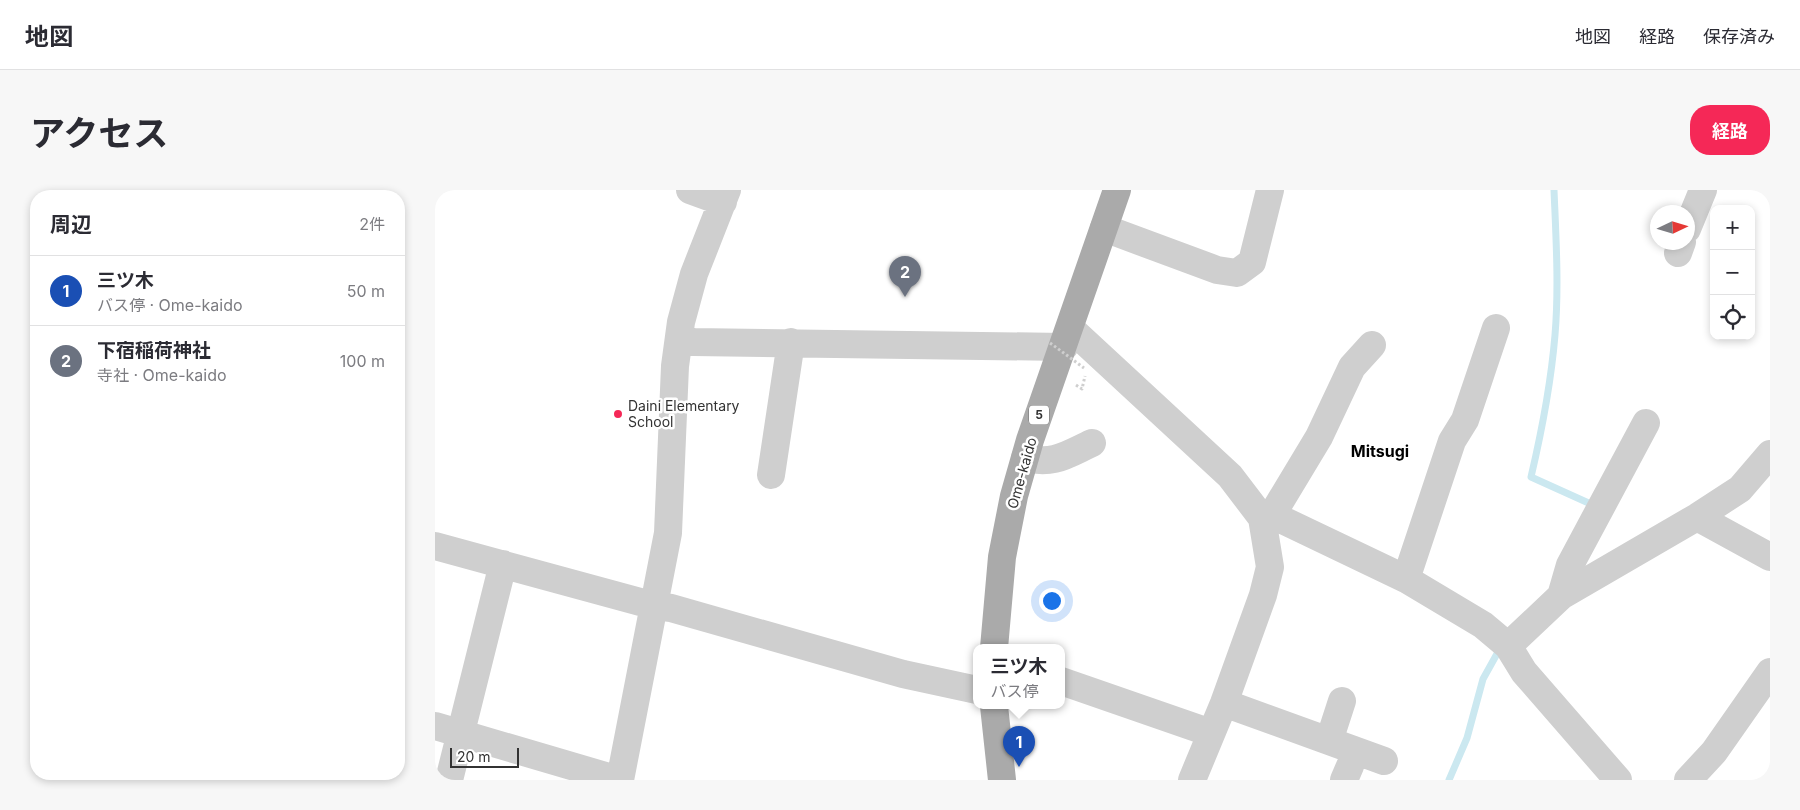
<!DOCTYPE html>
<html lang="ja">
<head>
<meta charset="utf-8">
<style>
	body { margin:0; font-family:Inter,"Noto Sans JP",sans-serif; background:#f7f7f7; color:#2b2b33 }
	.controls { position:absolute; right:15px; top:15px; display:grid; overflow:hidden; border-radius:10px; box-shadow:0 2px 8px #0003 }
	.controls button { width:45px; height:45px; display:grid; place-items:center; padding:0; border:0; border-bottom:1px solid #e1e1e2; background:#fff; color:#2b2b33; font:25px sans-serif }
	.compass { position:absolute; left:1215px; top:15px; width:45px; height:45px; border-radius:50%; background:#fff; box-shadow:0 2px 8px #0003; rotate:86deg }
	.scale { position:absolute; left:15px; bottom:12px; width:69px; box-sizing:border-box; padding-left:5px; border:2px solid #323232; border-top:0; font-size:14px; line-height:18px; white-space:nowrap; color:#323232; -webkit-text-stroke:4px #fff; paint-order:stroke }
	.you { position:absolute; left:616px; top:410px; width:18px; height:18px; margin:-12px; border:4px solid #fff; border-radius:50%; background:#1a73e8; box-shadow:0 0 0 8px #1a73e833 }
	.badge { display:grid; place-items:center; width:32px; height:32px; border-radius:50%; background:#f52857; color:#fff; font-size:16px; font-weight:700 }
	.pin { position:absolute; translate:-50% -41px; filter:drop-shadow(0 1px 2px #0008) }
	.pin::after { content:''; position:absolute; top:26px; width:18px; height:15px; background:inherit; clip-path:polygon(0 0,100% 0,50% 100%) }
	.popup { position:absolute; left:538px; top:454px; width:92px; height:65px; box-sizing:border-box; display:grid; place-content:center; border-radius:10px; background:#fff; filter:drop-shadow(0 1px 4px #0005); font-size:16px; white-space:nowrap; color:#7c7c81 }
	.popup b { font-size:19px; color:#2b2b33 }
	.popup::after { content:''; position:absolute; left:50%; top:100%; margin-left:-10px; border:10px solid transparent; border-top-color:#fff }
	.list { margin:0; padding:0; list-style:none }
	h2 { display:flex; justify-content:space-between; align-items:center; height:65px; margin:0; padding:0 20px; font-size:21px }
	h2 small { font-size:16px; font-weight:400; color:#7c7c81 }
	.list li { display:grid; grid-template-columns:32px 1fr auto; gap:15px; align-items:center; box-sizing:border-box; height:70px; padding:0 20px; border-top:1px solid #e1e1e2 }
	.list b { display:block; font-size:19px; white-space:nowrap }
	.list p { margin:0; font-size:16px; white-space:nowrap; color:#7c7c81 }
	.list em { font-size:16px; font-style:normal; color:#7c7c81 }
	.icon { flex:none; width:28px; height:28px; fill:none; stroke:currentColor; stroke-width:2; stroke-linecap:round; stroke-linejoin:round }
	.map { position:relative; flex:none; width:1335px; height:590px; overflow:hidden; border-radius:20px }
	header { display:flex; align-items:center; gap:30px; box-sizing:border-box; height:70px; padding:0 25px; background:#fff; border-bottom:1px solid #e1e1e2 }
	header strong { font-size:24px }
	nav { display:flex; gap:28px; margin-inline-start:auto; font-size:18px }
	.intro { display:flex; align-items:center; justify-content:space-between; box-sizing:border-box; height:120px; padding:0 30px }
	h1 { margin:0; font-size:35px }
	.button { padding:12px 22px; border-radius:20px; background:#f52857; color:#fff; font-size:18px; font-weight:700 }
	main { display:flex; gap:30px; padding:0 30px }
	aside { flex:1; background:#fff; border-radius:20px; box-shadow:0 2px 8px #0003 }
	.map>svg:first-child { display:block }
</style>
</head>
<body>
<header>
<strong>地図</strong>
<nav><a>地図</a><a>経路</a><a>保存済み</a></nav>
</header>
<div class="intro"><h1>アクセス</h1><a class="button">経路</a></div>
<main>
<aside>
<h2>周辺<small>2件</small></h2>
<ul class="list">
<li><span class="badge" style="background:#1a4fb4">1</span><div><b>三ツ木</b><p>バス停 · Ome-kaido</p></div><em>50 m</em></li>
<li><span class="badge" style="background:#6b7280">2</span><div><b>下宿稲荷神社</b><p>寺社 · Ome-kaido</p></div><em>100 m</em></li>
</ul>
</aside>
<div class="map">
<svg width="1335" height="590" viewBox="0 0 1335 590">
	<rect width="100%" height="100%" fill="#fff"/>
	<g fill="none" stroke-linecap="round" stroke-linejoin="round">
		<path stroke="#cbe8f0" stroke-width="7" d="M1119 0C1121 48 1124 97 1120 145 1116 193 1107 240 1096 287L1158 315
			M1014 590 1032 548 1048 489 1063 462"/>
		<path stroke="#cfcfcf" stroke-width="3" stroke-dasharray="2.5 2.5" stroke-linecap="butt" d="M641 195 647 199 650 186"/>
		<path stroke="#cfcfcf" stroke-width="28" d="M255 0 288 12
			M669 38 782 80 802 83 817 72 835 0
			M1252 39 1268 0
			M1243 63 1247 52
			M635 138 795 286 827 328 835 377 828 405 789 513 757 590
			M244 149 258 152 629 157
			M590 268C619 275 631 265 657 253
			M336 285 356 152
			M837 325 884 247 917 177 937 155
			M1262 327 1335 367
			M827 328 837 325 971 389 1048 435 1073 456 1089 482 1183 590
			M0 356 220 416 236 418 468 484 542 500
			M971 389 1017 251 1030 230 1061 138
			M1126 406 1135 375 1211 233
			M1073 456 1126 406 1262 327 1305 299 1335 264
			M626 491 776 543
			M789 513 949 571
			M0 536 184 590
			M894 551 907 511
			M14 590 68 374
			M185 590 233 343 240 176 246 132 259 84 292 0
			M909 590 915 576
			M1253 590 1279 562 1335 482"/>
		<path stroke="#aaa" stroke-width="28" d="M559 458 567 367 579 306 595 250 682 0
			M559 516 567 590"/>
		<path stroke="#cfcfcf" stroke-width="3" stroke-dasharray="2.5 2.5" stroke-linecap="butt" d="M607 147 649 178"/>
	</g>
	<circle fill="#f52857" stroke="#fff" stroke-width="2" cx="183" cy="224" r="5"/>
	<g text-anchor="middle" stroke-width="5" stroke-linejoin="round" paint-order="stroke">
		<rect fill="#fff" stroke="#707070" stroke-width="1" x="594" y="215.5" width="20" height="19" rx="4"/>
		<g font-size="12" font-weight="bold" fill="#323232">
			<text x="604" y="229">5</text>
		</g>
		<g font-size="14" fill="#323232" stroke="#fff" text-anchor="start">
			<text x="193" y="221">Daini Elementary<tspan x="193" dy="16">School</tspan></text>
		</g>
		<g font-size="14" fill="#323232" stroke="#fff">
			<text transform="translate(587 283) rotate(-74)" y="5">Ome-kaido</text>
		</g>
		<g font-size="16" font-weight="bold" fill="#000" stroke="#fff">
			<text x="945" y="267">Mitsugi</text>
		</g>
	</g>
</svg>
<div class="controls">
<button>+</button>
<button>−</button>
<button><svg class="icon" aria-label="locate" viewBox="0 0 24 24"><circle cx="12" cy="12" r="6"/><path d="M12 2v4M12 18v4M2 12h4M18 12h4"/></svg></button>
</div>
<svg class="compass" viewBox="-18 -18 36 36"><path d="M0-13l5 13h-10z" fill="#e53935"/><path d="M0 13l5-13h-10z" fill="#7c7c81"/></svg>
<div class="scale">20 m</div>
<div class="you"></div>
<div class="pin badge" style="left:584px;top:577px;background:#1a4fb4">1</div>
<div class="popup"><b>三ツ木</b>バス停</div>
<div class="pin badge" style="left:470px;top:107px;background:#6b7280">2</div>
</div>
</main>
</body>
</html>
